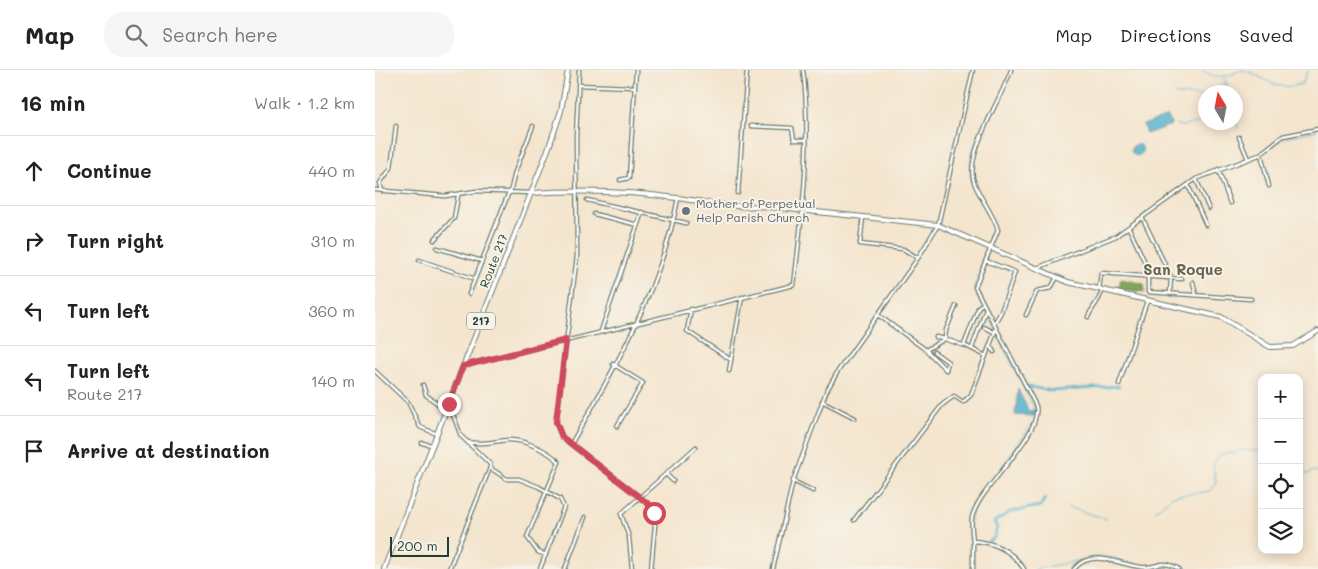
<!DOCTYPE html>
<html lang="en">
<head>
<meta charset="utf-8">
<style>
	body { margin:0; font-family:Mali,sans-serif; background:#f6f6f6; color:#222 }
	.controls { position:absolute; right:15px; bottom:15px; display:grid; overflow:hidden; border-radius:10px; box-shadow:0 2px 12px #0003 }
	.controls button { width:45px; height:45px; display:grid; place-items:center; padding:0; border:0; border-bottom:1px solid #e0e0e0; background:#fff; color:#222; font:25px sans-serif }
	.compass { position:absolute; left:823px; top:15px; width:45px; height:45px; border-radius:50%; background:#fff; box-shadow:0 2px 12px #0003; rotate:350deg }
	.scale { position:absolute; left:15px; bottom:12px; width:59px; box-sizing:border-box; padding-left:5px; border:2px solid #1f3d34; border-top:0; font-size:14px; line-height:18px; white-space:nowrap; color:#1f3d34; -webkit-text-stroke:4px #f7f3e8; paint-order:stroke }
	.stop { position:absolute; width:15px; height:15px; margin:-11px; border:4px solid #d1495b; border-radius:50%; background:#fff }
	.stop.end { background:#d1495b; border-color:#fff; box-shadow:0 1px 5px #0008 }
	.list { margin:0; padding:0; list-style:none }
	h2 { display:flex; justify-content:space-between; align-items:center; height:65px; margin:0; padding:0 20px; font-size:21px }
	h2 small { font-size:16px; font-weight:400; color:#767676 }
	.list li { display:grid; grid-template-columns:32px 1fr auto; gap:15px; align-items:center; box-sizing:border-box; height:70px; padding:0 20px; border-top:1px solid #e0e0e0 }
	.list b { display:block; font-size:19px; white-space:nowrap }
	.list p { margin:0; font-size:16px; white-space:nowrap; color:#767676 }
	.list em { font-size:16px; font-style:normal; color:#767676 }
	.icon { flex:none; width:28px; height:28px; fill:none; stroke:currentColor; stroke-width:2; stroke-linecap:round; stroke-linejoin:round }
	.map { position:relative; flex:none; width:943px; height:499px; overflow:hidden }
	header { display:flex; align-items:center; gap:30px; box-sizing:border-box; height:70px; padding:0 25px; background:#fff; border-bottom:1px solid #e0e0e0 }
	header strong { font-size:24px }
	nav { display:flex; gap:28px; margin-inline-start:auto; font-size:18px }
	.search { width:350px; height:45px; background:#f6f6f6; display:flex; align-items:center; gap:12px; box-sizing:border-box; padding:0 18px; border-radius:20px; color:#767676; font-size:19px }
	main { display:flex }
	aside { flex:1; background:#fff }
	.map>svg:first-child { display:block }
</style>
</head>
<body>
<header>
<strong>Map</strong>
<div class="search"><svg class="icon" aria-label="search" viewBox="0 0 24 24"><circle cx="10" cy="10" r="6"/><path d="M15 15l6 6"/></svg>Search here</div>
<nav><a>Map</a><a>Directions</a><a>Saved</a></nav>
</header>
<main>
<aside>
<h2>16 min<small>Walk · 1.2 km</small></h2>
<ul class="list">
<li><svg class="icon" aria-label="ahead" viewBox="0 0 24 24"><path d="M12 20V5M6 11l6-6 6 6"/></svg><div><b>Continue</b></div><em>440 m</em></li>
<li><svg class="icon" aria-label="right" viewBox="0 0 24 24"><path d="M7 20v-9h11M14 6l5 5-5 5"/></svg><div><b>Turn right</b></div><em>310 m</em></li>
<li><svg class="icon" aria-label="left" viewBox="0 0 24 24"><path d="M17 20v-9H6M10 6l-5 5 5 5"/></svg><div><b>Turn left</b></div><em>360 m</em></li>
<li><svg class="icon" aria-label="left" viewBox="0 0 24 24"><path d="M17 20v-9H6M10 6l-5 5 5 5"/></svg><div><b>Turn left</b><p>Route 217</p></div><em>140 m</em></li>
<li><svg class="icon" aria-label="arrive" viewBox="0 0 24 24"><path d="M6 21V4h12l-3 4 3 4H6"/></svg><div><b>Arrive at destination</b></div></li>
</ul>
</aside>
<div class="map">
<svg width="943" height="499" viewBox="0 0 943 499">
	<rect width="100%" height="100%" fill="#f7f3e8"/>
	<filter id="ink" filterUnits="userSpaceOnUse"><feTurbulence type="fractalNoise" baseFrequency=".02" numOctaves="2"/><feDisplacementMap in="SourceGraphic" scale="10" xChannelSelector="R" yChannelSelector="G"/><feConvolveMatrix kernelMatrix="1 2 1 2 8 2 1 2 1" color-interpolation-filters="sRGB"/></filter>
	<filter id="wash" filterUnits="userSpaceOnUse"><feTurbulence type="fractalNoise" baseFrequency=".0096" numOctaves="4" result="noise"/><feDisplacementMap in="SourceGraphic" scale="20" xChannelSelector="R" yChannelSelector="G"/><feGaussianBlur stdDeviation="1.12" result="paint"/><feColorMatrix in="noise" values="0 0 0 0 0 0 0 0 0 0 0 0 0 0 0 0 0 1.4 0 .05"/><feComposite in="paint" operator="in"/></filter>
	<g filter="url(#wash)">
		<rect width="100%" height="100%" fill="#f4e5ce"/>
		<path fill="#80a65c" stroke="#507248" d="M746 209 769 214 770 222 743 219Z"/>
		<path fill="#51b0cf" stroke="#387682" d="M793 46 796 55 771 64 768 55Z
			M756.5 80a5.5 5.5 0 1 1 11 0a5.5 5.5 0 1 1-11 0Z
			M643 318C646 329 651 332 653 341L659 340 660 346 640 345Z"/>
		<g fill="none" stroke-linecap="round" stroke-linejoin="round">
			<path stroke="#51b0cf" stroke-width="1" d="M828 0C837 9 855 8 864 0
				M866 0C889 3 898 25 928 13L933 0
				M848 7 855 22
				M837 22 843 17 853 13
				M800 25 831 26
				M861 48 863 59
				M801 55 808 56 831 51
				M895 78 908 68 942 60
				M600 118C588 95 602 66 614 46
				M606 234 599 217 611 187
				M611 242 620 258
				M622 263 660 340
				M924 402 934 404 937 401 943 402
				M623 403 655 357
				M692 437 732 449
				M781 440 798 426 836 421 841 414 838 395 845 385 855 382 858 384 865 380 884 381 887 385
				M595 452 596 444 601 435
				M596 464 597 485
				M660 499 723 487 738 488 759 495"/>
			<path stroke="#51b0cf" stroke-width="2.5" d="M652 323 654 317 678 321 744 316
				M613 472 619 468 622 457 619 452 635 442 665 436 671 428"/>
		</g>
	</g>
	<g filter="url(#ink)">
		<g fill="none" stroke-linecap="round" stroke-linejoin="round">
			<g stroke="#6a786a" stroke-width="5">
				<path id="minor" d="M204 0 201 67 202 186 181 352 187 367 276 436 280 456 276 499
					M636 0C627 28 589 84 599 112 605 129 618 143 623 160L600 217 661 336C667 366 608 414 598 444 595 451 597 463 598 471 619 472 637 481 649 499
					M203 15 259 17
					M376 56 417 58 419 70H430
					M864 67 873 89
					M886 84 894 116
					M843 99 855 133
					M821 109 834 139
					M245 110 254 108 261 0
					M813 115 831 155
					M0 120 70 126 101 121 155 123
					M7 121 5 113 16 98 21 56
					M135 123 140 102 158 56
					M363 123 372 0
					M212 130 311 153
					M219 144 263 155
					M488 147 485 174 528 179 543 188
					M768 149 796 207 795 224
					M754 158 773 199V222L876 229
					M59 170 79 148 83 126
					M62 178 107 191
					M44 190 100 209
					M611 191 640 202 626 242 619 254
					M662 198 741 166 821 109 884 85 908 66 943 59
					M818 212 821 225
					M724 219 726 203 807 209
					M94 224 134 122
					M608 234 604 236 589 275 611 286
					M316 239 312 261 356 290
					M503 245 551 280 571 300 573 292 559 282
					M651 245 662 221 676 218 682 207
					M713 247C717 237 724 232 727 221
					M609 257 619 262
					M226 261 267 142
					M561 267 570 269 571 260 581 236
					M615 275 619 282
					M597 278 611 239
					M551 280 570 269 587 275
					M238 294 268 313 242 356
					M88 296 419 215C427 146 437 68 428 0
					M0 301 33 332 45 357 62 364
					M354 301 367 227
					M744 314 772 231
					M48 315 51 325 71 340
					M447 331 480 348
					M74 334 86 366 115 394V398L74 499
					M93 372C106 375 120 371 133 370 148 369 174 381 184 392L152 467 163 482 171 485
					M47 373 57 375
					M196 374C240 299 287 216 303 128
					M115 398 132 409H144L164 417 185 429 189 437 165 499
					M291 404 298 411
					M418 411 438 421
					M479 450 567 335 579 326 588 332 596 325 621 259
					M598 471V499
					M190 499 210 447
					M257 499 254 467 246 444 321 377
					M398 499 418 411 451 322 463 301 543 188 563 155 598 0
					M699 499C717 478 744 495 766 497 784 499 783 488 804 499"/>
			</g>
			<g stroke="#6a786a" stroke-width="6">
				<path id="major" d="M156 123C207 120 251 121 302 128 333 132 355 138 386 136L563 155 693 212 846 247 895 277 918 276 943 261
					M9 499 174 77 186 41 193 0"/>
			</g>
			<use href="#minor" stroke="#fff" stroke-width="2.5"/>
			<use href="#major" stroke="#fff" stroke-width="4"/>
		</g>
	</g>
	<g fill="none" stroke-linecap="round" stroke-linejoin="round" filter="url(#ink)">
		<path stroke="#d1495b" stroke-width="6" d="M74 334 88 296 191 270 181 352 187 367 276 436 279 443"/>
	</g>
	<circle fill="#6b7280" stroke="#f7f3e8" stroke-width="2" cx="311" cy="141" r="5"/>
	<g text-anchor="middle" stroke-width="4" stroke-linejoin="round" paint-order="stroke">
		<rect fill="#f7f3e8" stroke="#60746a" stroke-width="1" x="92" y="242.5" width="28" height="17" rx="4"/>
		<g font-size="11" font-weight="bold" fill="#1f3d34">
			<text x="106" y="255">217</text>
		</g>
		<g font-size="12" fill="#5b616d" stroke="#f7f3e8" text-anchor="start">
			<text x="321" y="138">Mother of Perpetual<tspan x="321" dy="14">Help Parish Church</tspan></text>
		</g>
		<g font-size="12" fill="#1f3d34" stroke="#f7f3e8">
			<text transform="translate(119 191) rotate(-69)" y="4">Route 217</text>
		</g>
		<g font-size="15" font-weight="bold" fill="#67664d" stroke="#f7f3e8">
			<text x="808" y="205">San Roque</text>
		</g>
	</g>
</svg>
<div class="controls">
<button>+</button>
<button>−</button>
<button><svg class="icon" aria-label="locate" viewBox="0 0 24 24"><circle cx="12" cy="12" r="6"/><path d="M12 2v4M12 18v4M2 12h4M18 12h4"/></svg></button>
<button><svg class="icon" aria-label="layers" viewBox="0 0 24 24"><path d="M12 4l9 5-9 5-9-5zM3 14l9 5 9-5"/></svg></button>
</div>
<svg class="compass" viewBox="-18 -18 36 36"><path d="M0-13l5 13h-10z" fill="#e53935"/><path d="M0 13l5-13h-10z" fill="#767676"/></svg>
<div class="scale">200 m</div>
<div class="stop" style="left:279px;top:443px"></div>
<div class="stop end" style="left:74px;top:334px"></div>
</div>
</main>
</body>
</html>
